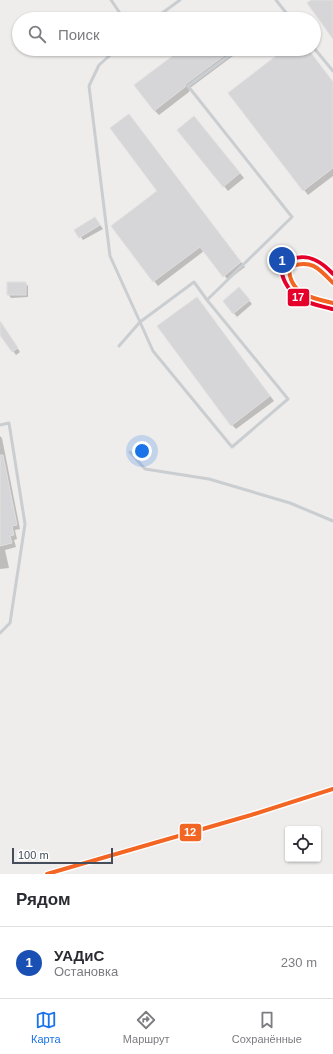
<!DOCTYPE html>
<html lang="ru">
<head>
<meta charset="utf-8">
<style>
	body { margin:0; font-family:Arial,sans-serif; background:#f7f7f7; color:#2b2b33 }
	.controls { position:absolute; right:12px; bottom:12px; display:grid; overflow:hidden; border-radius:4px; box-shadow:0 1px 3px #0004 }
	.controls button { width:36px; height:36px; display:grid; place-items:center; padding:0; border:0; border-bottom:1px solid #e1e1e2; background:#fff; color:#2b2b33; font:20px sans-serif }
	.scale { position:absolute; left:12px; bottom:10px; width:101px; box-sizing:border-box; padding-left:4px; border:2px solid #444d59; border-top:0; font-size:11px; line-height:14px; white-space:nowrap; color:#444d59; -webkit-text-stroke:3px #fff; paint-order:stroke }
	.you { position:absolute; left:142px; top:451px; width:14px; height:14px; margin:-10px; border:3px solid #fff; border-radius:50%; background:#1a73e8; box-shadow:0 0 0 6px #1a73e833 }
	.badge { display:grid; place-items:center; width:26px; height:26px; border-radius:50%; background:#1a73e8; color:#fff; font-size:13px; font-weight:700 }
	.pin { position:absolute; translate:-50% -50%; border:2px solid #fff; box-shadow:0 1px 4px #0006 }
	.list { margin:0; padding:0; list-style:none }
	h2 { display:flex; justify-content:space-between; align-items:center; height:52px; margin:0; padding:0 16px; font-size:17px }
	h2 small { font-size:13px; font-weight:400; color:#7c7c81 }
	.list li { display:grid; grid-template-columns:26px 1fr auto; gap:12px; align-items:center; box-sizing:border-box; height:72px; padding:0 16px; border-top:1px solid #e1e1e2 }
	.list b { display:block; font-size:15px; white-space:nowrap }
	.list p { margin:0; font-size:13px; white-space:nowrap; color:#7c7c81 }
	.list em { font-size:13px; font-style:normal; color:#7c7c81 }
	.icon { flex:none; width:22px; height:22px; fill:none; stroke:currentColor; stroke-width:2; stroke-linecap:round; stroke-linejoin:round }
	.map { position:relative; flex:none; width:333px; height:874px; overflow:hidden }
	.search { position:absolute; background:#fff; box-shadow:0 1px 3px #0004; left:12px; right:12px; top:12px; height:44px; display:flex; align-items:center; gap:10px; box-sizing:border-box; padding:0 14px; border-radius:22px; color:#7c7c81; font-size:15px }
	.sheet { height:124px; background:#fff }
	nav { display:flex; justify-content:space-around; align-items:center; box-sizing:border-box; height:56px; border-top:1px solid #e1e1e2; background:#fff; font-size:11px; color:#7c7c81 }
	nav a { display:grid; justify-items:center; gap:2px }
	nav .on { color:#1a73e8 }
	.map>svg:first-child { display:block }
</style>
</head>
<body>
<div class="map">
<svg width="333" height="874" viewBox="0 0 333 874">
	<rect width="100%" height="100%" fill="#eeedec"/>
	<path fill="#0003" d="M230 14 234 19H223Z
		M183 49H246L241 50 190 88 189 92 159 115 155 111Z
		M287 49H307L333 82V176L308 195 229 93Z
		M129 115 245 267 228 280 204 251 158 286 112 226 159 191Z
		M194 117 244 178 228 191 224 186Z
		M95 218 103 229 83 240 76 230Z
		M286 256 291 262 283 269 276 261Z
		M25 283 28 286V297L11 298 8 294Z
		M242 292 252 304 237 317 224 301Z
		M197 298 274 401 236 429 232 425Z
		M0 321 20 352 16 355 0 333Z
		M0 436 2 438 20 529 15 530 17 539 14 540 16 547 5 550 9 568 0 569Z"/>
	<path fill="#d6d6d8" stroke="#dfdfdf" d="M311 0H333V39L307 3Z
		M182 49H233L186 84 185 87 154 111 134 85Z
		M285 49H308L333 82V168L303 191 228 93Z
		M129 114 241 262 223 277 200 247 153 282 111 226 157 191 110 128Z
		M194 116 240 173 223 187 177 130Z
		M95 217 100 225 79 238 74 230Z
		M284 253 290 260 280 268 275 261Z
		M7 282H26V295H7Z
		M239 287 250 300 233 314 223 301Z
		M197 297 270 396 231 426 157 326Z
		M0 321 18 348 12 352 0 335Z
		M0 455H3L17 525 12 526 14 535 10 536 12 543 0 546Z"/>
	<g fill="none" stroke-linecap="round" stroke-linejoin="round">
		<path stroke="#caced1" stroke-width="3" d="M111 0 124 19
			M276 0 291 19
			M154 19 180 0
			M278 19 286 13
			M314 48 333 71
			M117 49 99 65 89 86 110 256 140 322 119 346
			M207 300 288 399 232 447 153 351 140 322 194 282 207 300 292 217 188 86 238 49
			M0 425 9 423 25 524 10 623 0 633
			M130 452 145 469 209 479 290 503 333 521"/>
		<path stroke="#caced1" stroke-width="6" d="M333 283C318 267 311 257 289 267 289 271 289 276 290 279 296 296 318 299 333 303
			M47 874 251 815 333 789"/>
		<g stroke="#fff" stroke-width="7">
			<path id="bus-1" d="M333 283C318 267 311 259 289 267 289 294 311 298 333 303
				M47 874 251 815 333 789"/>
		</g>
		<g stroke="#fff" stroke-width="7">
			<path id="bus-2" d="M332 309C321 306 309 304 299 298 290 293 277 274 284 264 286 261 290 260 292 259 309 253 322 262 333 274"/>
		</g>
		<use href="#bus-1" stroke="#f26522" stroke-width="4"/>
		<use href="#bus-2" stroke="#e4002b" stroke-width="4"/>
	</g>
	<g stroke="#fff" stroke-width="1.5">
		<rect x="287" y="288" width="23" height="19" rx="4" fill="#e4002b"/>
		<rect x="179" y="823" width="23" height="19" rx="4" fill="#f26522"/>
	</g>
	<g font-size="11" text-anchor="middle" font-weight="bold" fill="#fff">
		<text x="298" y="301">17</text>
		<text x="190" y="836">12</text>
	</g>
</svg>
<div class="controls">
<button><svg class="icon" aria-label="locate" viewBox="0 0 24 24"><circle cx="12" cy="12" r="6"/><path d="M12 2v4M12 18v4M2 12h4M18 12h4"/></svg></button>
</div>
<div class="scale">100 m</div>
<div class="you"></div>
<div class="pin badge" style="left:282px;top:260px;background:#1a4fb4">1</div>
<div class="search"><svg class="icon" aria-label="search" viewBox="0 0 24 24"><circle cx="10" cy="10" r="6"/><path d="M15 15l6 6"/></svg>Поиск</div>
</div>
<section class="sheet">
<h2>Рядом<small></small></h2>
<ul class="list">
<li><span class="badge" style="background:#1a4fb4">1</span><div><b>УАДиС</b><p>Остановка</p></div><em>230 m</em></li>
</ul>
</section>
<nav>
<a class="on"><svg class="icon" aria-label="map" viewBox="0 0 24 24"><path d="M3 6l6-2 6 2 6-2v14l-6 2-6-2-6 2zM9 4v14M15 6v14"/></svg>Карта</a>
<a><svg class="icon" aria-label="directions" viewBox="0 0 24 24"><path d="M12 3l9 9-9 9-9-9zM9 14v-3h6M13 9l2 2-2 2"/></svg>Маршрут</a>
<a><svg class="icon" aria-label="saved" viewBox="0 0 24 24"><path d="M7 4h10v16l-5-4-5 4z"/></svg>Сохранённые</a>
</nav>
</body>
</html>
